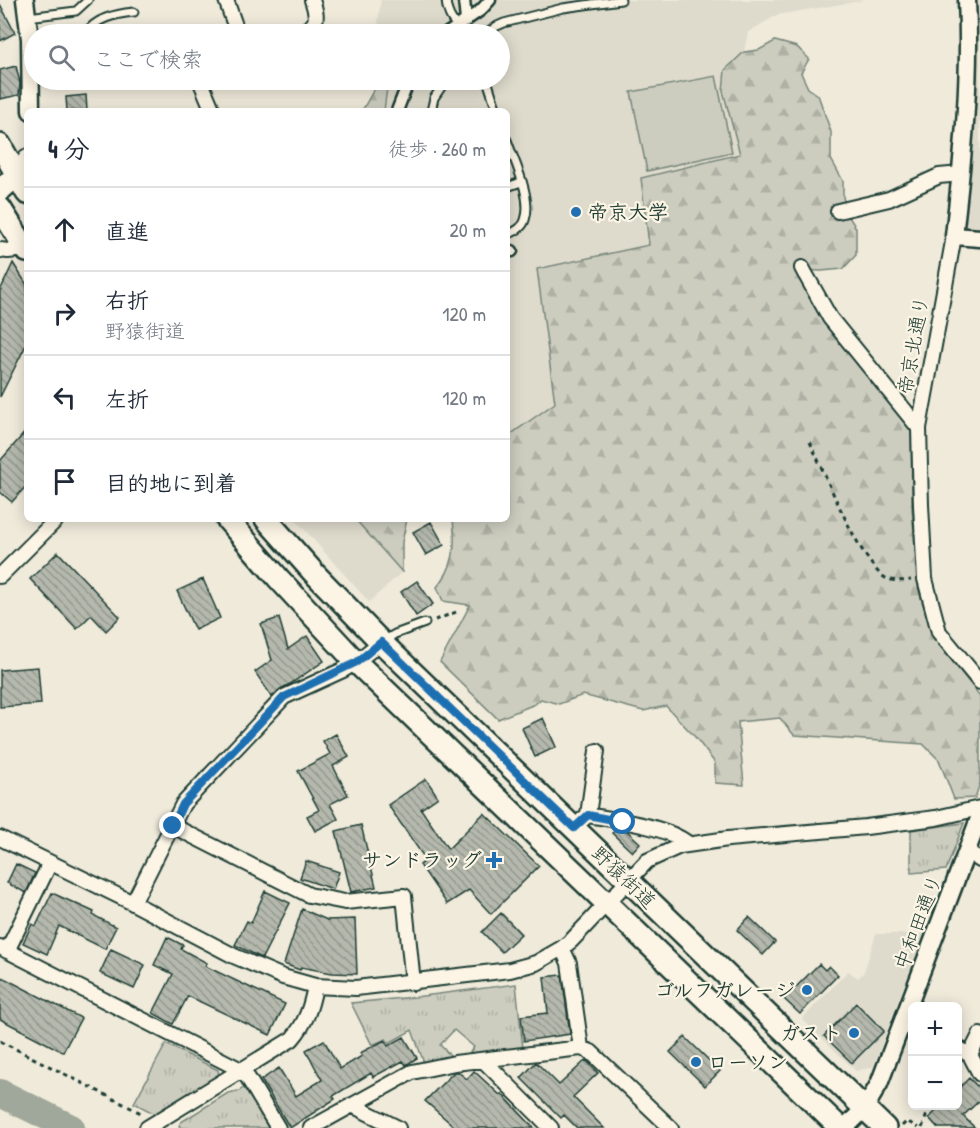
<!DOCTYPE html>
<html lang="ja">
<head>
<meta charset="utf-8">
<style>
	body { margin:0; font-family:"Patrick Hand","Klee One",sans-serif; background:#f6f6f7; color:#1f2937 }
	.controls { position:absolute; right:18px; bottom:18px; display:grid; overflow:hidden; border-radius:9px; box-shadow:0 3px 15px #0003 }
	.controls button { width:54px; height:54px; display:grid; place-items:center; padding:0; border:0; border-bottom:2px solid #e0e1e3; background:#fff; color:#1f2937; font:30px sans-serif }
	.stop { position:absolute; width:18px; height:18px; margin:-14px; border:4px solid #1f6fb2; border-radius:50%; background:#fff }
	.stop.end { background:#1f6fb2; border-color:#fff; box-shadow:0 2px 6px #0008 }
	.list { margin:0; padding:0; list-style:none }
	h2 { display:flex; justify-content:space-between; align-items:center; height:78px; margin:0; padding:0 24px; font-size:26px }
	h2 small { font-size:20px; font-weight:400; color:#747a83 }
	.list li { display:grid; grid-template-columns:39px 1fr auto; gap:18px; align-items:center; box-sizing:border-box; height:84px; padding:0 24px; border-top:2px solid #e0e1e3 }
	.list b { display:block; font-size:22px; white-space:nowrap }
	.list p { margin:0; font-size:20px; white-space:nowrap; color:#747a83 }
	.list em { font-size:20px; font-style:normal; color:#747a83 }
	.icon { flex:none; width:33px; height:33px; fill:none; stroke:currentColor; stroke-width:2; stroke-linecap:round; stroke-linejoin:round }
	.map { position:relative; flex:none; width:980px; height:1128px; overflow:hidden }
	.search { position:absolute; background:#fff; box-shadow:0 3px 15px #0003; left:24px; top:24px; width:486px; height:66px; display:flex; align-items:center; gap:15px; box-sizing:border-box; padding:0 21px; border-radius:33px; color:#747a83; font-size:22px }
	.panel { position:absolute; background:#fff; box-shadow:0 3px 15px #0003; left:24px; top:108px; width:486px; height:414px; border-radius:9px }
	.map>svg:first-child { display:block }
</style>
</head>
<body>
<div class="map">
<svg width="980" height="1128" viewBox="0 0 980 1128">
	<defs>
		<pattern id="forest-firs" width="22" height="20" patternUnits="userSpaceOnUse" patternTransform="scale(1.5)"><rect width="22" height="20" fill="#cccdbf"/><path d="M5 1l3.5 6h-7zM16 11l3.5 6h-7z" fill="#afb1a5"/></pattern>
		<pattern id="park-tufts" width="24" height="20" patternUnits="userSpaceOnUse" patternTransform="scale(1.5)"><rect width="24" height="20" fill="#cccdbf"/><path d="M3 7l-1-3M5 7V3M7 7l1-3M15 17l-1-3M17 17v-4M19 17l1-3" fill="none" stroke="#afb1a5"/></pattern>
		<pattern id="building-back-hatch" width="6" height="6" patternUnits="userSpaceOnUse" patternTransform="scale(1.5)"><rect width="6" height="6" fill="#b5b9ad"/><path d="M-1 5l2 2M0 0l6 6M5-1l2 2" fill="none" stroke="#93988e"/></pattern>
	</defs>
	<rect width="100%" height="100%" fill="#efeada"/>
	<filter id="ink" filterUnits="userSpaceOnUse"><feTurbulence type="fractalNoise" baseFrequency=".0167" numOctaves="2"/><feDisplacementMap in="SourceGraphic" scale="12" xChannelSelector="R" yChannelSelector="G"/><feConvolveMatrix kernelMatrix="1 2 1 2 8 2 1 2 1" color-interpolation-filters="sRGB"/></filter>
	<g filter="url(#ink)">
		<path fill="#dedbcc" d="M381 0H865L777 15 748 32 744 52 725 70 723 91 740 154 641 178 649 245 537 269 556 403 507 437V111H385L388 80H500V34H380L378 21Z
			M977 0H980V230L963 228 978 51Z
			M295 519H355L402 572 369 602Z
			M876 934H924L873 1067 856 1071 802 1019 848 971 858 978 864 972Z"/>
		<path fill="url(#forest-firs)" stroke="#76857a" stroke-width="1.5" d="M775 41 797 47 809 59 801 73 808 88 818 95 831 132V159L843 181V197L849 217 856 228V255L843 269 821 271 798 270 911 424 912 508 918 588 933 637 980 696V783L975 798 954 799 939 760 923 744 794 735 780 718 738 722 744 785 715 783V763L696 738 666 706 643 711 583 695 559 704 541 699 535 704 498 719 440 662 470 605 443 601 437 587C455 567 456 545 453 519H507V437L555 403 537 269 649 245 641 178 740 154 723 91 725 70 744 52 759 50Z
			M386 80H388L384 111H362L373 91Z
			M355 519H407L402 542V572Z"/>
		<path fill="url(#park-tufts)" stroke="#76857a" stroke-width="1.5" d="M964 823 946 870 911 873V830Z
			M516 984 523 1049 467 1056 474 1047 454 1030 440 1045 453 1058 424 1063 412 1030 389 1043 386 1039 372 1045 351 1003 415 997Z
			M166 1044 218 1070 219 1076 157 1115 134 1103Z
			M245 1087 269 1128H183L179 1126 181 1122 228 1093 239 1091Z"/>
		<path fill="#cccdbf" stroke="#76857a" stroke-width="1.5" d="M716 76 732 152 647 171 631 92Z"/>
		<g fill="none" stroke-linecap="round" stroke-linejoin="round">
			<path stroke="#9fa89a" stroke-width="28" d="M0 1093 71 1128"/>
		</g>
		<path fill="url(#building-back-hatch)" stroke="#1f3d34" stroke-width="1.5" d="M0 4 15 33 0 41Z
			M16 66 20 83 19 95 0 99V70Z
			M86 95 87 111H67L66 97Z
			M13 263 27 285V343L0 397V291Z
			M27 430V485L12 502 0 492V461Z
			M431 522 444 545 426 555 413 532Z
			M58 552 120 617 106 631 91 615 77 629 30 579Z
			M203 579 220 618 195 630 177 591Z
			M417 581 433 604 416 616 401 592Z
			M279 618 288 649 307 636 324 661 290 684 280 689 272 697 255 672 272 660 261 624Z
			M38 667 41 704 0 707V670Z
			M543 718 556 747 535 757 522 728Z
			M336 734 349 757 333 766 348 795 330 804 338 819 315 831 307 816 319 810 298 771 330 754 323 741Z
			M426 779 438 797 421 809 448 849 484 813 539 866 491 914 469 890 447 904 420 865 426 860 388 805Z
			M361 825 376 887 351 892 336 831Z
			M618 829 627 831 640 843 632 852 612 833Z
			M306 861 339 872 333 889 300 878Z
			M16 864 35 873 26 893 7 883Z
			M265 891 290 903 262 958 235 945 247 921 251 923Z
			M52 893 94 912 93 915 116 927 105 949 59 926 47 954 23 943 32 924 36 926Z
			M302 909 327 920 355 919 357 974 332 973 301 967 300 970 284 964Z
			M501 913 521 934 502 952 482 932Z
			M749 917 775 942 763 955 737 930Z
			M167 937 183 945 181 949 207 963 205 966 285 1004 270 1035 188 996 173 1024 153 1013 173 974 154 965Z
			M111 949 145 965 134 989 100 973Z
			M819 964 825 970 829 966 838 975 800 1014 784 999Z
			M562 975 570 1034 524 1041 521 1016 548 1013 544 977Z
			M0 976 81 1018 63 1052 0 1019Z
			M856 1003 884 1031 852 1063 824 1036Z
			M404 1037 417 1058 406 1065 403 1061 373 1077 371 1073 333 1096 335 1099 290 1128 261 1080 279 1068 296 1096 322 1080 306 1050 324 1040 340 1069 362 1056 360 1053 385 1040 388 1046Z
			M685 1037 720 1071 705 1086 670 1052Z
			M586 1060 598 1073 573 1097 604 1128H577L564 1115 561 1118 521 1078 536 1062 559 1085Z
			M474 1071 500 1095 502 1094 534 1128H456L425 1101 454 1072H458L467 1079Z
			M969 1078 980 1089V1100L963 1116 975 1128H938L929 1118 941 1106H957V1090Z"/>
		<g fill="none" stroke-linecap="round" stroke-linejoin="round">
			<g stroke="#1f3d34" stroke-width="11">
				<path id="service" d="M446 0C447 16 454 25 467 34
					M28 17 76 11 88 0
					M85 34C96 18 115 14 134 12
					M487 34 495 27 504 23 563 8 621 0
					M487 80 497 111
					M431 111 434 98 446 80
					M507 140C514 161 533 198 525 220 523 228 514 232 507 235
					M507 187 521 182
					M383 641 395 634 425 623"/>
			</g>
			<g stroke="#1f3d34" stroke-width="15">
				<path id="pedestrian" d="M464 0 466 21
					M446 34 481 10 490 0
					M397 111 409 80
					M507 250 512 251"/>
			</g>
			<g stroke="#1f3d34" stroke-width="18">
				<path id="minor" d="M226 0 238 34
					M294 34C316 27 320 23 312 0
					M200 80 213 111
					M838 211 889 199 939 176 961 174
					M954 236 919 428 921 505 925 579 939 632 980 682
					M0 250 8 251 25 249
					M802 268 830 318 919 428
					M0 576 57 519
					M588 815C619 821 664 825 689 844
					M582 820 588 815 597 751
					M173 826 309 895 345 902 404 896 413 983
					M0 838 133 903 234 956 283 977 315 986 356 988 510 970 536 963 562 948 571 941 647 861 680 846 728 839 866 827 936 818 980 808
					M967 851 980 860
					M133 903 183 804 284 697 343 670 356 662 381 642
					M0 947 241 1070 248 1078 278 1128
					M562 948 569 963 581 1048
					M7 951 50 863
					M958 1048 970 1055 980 1074
					M970 1055 980 1035
					M483 1060 551 1128
					M352 1105 398 1128
					M147 1128 292 1039C306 1023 311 1007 315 986
					M311 1128 412 1072 455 1063 581 1048 591 1052 671 1128"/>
			</g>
			<g stroke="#1f3d34" stroke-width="21">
				<path id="tertiary" d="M25 0 30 39 31 111
					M967 0C971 79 963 157 954 236L980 238
					M16 176 27 158
					M845 1128 865 1108 879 1084 980 816"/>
			</g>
			<g stroke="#1f3d34" stroke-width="26">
				<path id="primary" d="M0 145 27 193
					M0 190 16 176
					M0 208 27 251
					M227 519 279 579 356 662 840 1128
					M266 519 314 573 381 642 885 1128"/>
			</g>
			<path stroke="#1f3d34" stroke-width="3" stroke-dasharray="4.5 4.5" stroke-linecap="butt" d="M810 442C824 472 860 561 884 577 891 582 903 581 911 580
				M435 620 459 611
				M0 1041 143 1114
				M902 1126 907 1121 918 1128
				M922 1128 930 1106"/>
			<use href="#service" stroke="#fcf5e5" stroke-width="7"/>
			<use href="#pedestrian" stroke="#fcf5e5" stroke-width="10"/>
			<use href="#minor" stroke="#fcf5e5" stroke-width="14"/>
			<use href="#tertiary" stroke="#fcf5e5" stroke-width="16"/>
			<use href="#primary" stroke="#fcf5e5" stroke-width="21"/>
		</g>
	</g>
	<g fill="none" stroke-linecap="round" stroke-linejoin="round" filter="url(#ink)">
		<path stroke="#1f6fb2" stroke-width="8" d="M173 826 183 804 284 697 357 662 381 642 574 828 588 815 623 822"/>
	</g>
	<g fill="#1f6fb2" stroke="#fcf5e5" stroke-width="2">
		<circle cx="576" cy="212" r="6"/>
		<path d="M491 851h6v6h6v6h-6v6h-6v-6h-6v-6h6z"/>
		<circle cx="807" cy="990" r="6"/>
		<circle cx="854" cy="1033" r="6"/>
		<circle cx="696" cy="1062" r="6"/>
	</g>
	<g text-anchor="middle" stroke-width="4.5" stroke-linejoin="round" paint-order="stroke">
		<g font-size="20" font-weight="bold" fill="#1f3d34" stroke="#fcf5e5" text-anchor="end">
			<text x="588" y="219" text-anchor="start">帝京大学</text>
			<text x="482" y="867">サンドラッグ</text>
			<text x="795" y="997">ゴルフガレージ</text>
			<text x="842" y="1040">ガスト</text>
			<text x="708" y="1069" text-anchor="start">ローソン</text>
		</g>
		<g font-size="20" fill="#1f3d34" stroke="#fcf5e5">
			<text transform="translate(913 345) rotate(-80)" y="7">帝京北通り</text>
			<text transform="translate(624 877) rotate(44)" y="7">野猿街道</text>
			<text transform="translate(918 922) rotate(-69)" y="7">中和田通り</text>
		</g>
	</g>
</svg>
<div class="controls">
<button>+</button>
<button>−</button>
</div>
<div class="stop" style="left:623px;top:822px"></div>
<div class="stop end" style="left:173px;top:826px"></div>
<div class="search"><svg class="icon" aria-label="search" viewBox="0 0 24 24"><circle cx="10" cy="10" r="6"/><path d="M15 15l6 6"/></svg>ここで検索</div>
<section class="panel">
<h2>4 分<small>徒歩 · 260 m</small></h2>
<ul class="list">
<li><svg class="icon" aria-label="ahead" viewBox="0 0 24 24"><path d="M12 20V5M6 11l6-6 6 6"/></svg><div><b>直進</b></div><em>20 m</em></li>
<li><svg class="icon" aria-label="right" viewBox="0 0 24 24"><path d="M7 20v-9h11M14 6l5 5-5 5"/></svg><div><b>右折</b><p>野猿街道</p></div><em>120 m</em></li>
<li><svg class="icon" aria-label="left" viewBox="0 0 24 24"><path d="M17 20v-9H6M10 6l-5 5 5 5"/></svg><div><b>左折</b></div><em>120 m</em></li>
<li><svg class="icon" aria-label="arrive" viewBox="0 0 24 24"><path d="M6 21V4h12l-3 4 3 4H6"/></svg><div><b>目的地に到着</b></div></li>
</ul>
</section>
</div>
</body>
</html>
